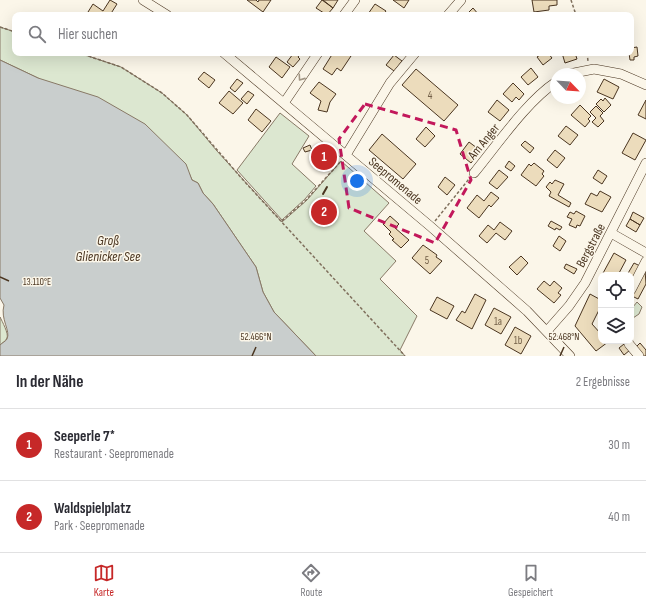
<!DOCTYPE html>
<html lang="de">
<head>
<meta charset="utf-8">
<style>
	body { margin:0; font-family:"Sofia Sans Condensed",sans-serif; background:#f7f7f7; color:#2b2b33 }
	.controls { position:absolute; right:12px; bottom:12px; display:grid; overflow:hidden; border-radius:8px; box-shadow:0 4px 16px #0002 }
	.controls button { width:36px; height:36px; display:grid; place-items:center; padding:0; border:0; border-bottom:1px solid #e1e1e2; background:#fff; color:#2b2b33; font:20px sans-serif }
	.compass { position:absolute; left:550px; top:68px; width:36px; height:36px; border-radius:50%; background:#fff; box-shadow:0 4px 16px #0002; rotate:115deg }
	.you { position:absolute; left:357px; top:181px; width:14px; height:14px; margin:-10px; border:3px solid #fff; border-radius:50%; background:#1a73e8; box-shadow:0 0 0 6px #1a73e833 }
	.badge { display:grid; place-items:center; width:26px; height:26px; border-radius:50%; background:#c62828; color:#fff; font-size:13px; font-weight:700 }
	.pin { position:absolute; translate:-50% -50%; border:2px solid #fff; box-shadow:0 1px 4px #0006 }
	.list { margin:0; padding:0; list-style:none }
	h2 { display:flex; justify-content:space-between; align-items:center; height:52px; margin:0; padding:0 16px; font-size:17px }
	h2 small { font-size:13px; font-weight:400; color:#7c7c81 }
	.list li { display:grid; grid-template-columns:26px 1fr auto; gap:12px; align-items:center; box-sizing:border-box; height:72px; padding:0 16px; border-top:1px solid #e1e1e2 }
	.list b { display:block; font-size:15px; white-space:nowrap }
	.list p { margin:0; font-size:13px; white-space:nowrap; color:#7c7c81 }
	.list em { font-size:13px; font-style:normal; color:#7c7c81 }
	.icon { flex:none; width:22px; height:22px; fill:none; stroke:currentColor; stroke-width:2; stroke-linecap:round; stroke-linejoin:round }
	.map { position:relative; flex:none; width:646px; height:356px; overflow:hidden }
	.search { position:absolute; background:#fff; box-shadow:0 4px 16px #0002; left:12px; right:12px; top:12px; height:44px; display:flex; align-items:center; gap:10px; box-sizing:border-box; padding:0 14px; border-radius:8px; color:#7c7c81; font-size:15px }
	.sheet { height:196px; background:#fff }
	nav { display:flex; justify-content:space-around; align-items:center; box-sizing:border-box; height:56px; border-top:1px solid #e1e1e2; background:#fff; font-size:11px; color:#7c7c81 }
	nav a { display:grid; justify-items:center; gap:2px }
	nav .on { color:#c62828 }
	.map>svg:first-child { display:block }
</style>
</head>
<body>
<div class="map">
<svg width="646" height="356" viewBox="0 0 646 356">
	<rect width="100%" height="100%" fill="#fbf6e9"/>
	<path fill="#dce7d0" stroke="#887966" d="M0 27 15 32V53H79L121 67 162 93 187 115 217 151 282 222 307 200 341 161 389 203 364 231 396 261 380 279 417 316 400 350 405 356H316L274 312 263 292 256 267 213 204 203 193 198 183 192 180 189 173 38 78 0 60Z
		M280 113 309 136 292 164 316 186 305 199 282 220 237 170Z
		M637 302 642 307 639 314 633 318C628 312 633 307 637 302Z
		M0 317C2 321 9 334 7 338 6 341 2 343 0 345Z"/>
	<path fill="#c9cecd" stroke="#887966" d="M0 60 38 78 98 97 145 124 186 164 192 180 198 183 203 193 213 204 256 267 263 292 274 312 316 356H0V345C2 343 6 341 7 339 11 331 0 319 4 305L0 298Z"/>
	<path fill="#ecdcbc" stroke="#4a3520" d="M110 0 117 4 110 15H93L88 12 93 4 103 11Z
		M247 0H256L258 2 259 0H271L263 12Z
		M322 0 333 8 327 15 316 8Z
		M323 0H338L333 8Z
		M393 0H409L404 8Z
		M532 0H557V5L549 6V10L534 12Z
		M375 4 386 11 383 15 368 14Z
		M473 8 479 15H466Z
		M637 47 638 56 634 57V60H630L629 53H631V48Z
		M292 53H301L298 57 300 59 293 67 287 62 293 54Z
		M333 53H346L351 56 341 71 337 68 332 75 323 69Z
		M543 53H548L552 58 543 65 537 57Z
		M562 53H575L577 59 565 63Z
		M394 55 402 61 394 71 386 65Z
		M276 57 290 67 282 78 269 67Z
		M531 68 538 77 528 85 521 77Z
		M416 69 458 105 444 121 402 85Z
		M204 72 215 80 209 88 198 79Z
		M237 79 243 83 235 92 230 88Z
		M604 79 619 87 613 99 597 92Z
		M319 82 336 94 330 102 327 112 318 110 321 101 310 93Z
		M513 83 524 94 519 100 516 97 512 102 503 94Z
		M229 91 243 103 233 114 219 103Z
		M248 91 254 95 247 104 241 99Z
		M605 98 611 105 604 112 596 104 601 99 603 101Z
		M497 100 509 110 500 121 488 112Z
		M646 100V119L638 115Z
		M580 105 591 116 588 119 590 121 585 127 571 115Z
		M596 106 603 113 600 116 604 121 598 127 592 122 596 118 590 112Z
		M256 109 271 121 262 132 248 120Z
		M566 126 578 135 570 145 558 136Z
		M426 127 435 136 425 147 416 139Z
		M633 133 646 140 635 160 622 153Z
		M382 134 416 164 403 179 369 150Z
		M525 141 534 148 530 153 521 145Z
		M469 142 481 151 471 163 460 154Z
		M310 145 312 150 305 152 303 148Z
		M555 150 565 158 557 168 547 160Z
		M323 153 327 156 324 160 320 157Z
		M509 161 515 166 511 171 505 167Z
		M534 163 544 171 542 174 544 176 536 186 521 175 529 164 531 166Z
		M499 170 508 177 497 189 489 183Z
		M598 170 607 176 602 184 593 178Z
		M445 177 455 185 447 195 438 187Z
		M555 180 564 184 558 195 571 203 569 207 549 196 551 192 546 187 550 182 552 184Z
		M600 191 611 197 602 212 585 204 591 193 597 196Z
		M491 192 499 198 491 207 489 205 479 218 467 208 477 195 484 201Z
		M576 211 585 216 580 226 577 225 576 228 569 225 572 219 567 217 570 212 574 214Z
		M633 212 644 218 640 225 630 219Z
		M390 216 399 224 395 228 409 240 401 248 392 240 394 239 389 234 391 232 383 224Z
		M630 219 640 225 636 232 626 226Z
		M551 221 562 227 560 230 556 228 555 230 548 226Z
		M500 222 512 231 505 240 496 233 487 243 479 236 488 225 494 230Z
		M559 236 566 241 560 251 553 246Z
		M423 245 437 255 436 257 442 261 430 274 412 258Z
		M614 253 626 260 618 275H602Z
		M521 256 528 263 517 275 509 267Z
		M634 263 640 266 631 283V275H627Z
		M566 264 577 269 574 274 564 268Z
		M645 270 646 284 638 299 632 296Z
		M544 281 550 286 554 281 562 288 558 293 561 295 554 303 537 289Z
		M475 294 486 300 472 329 456 320 462 311 465 313Z
		M590 294 601 300V306L592 324 601 334V341L608 342 596 351 575 326Z
		M437 297 454 306 447 319 430 310Z
		M494 308 511 317 501 334 485 325Z
		M515 327 531 336 521 354 505 345Z
		M640 343 646 350V356H643L636 347Z
		M624 344 630 350 624 355 619 348Z"/>
	<g fill="none" stroke-linecap="round" stroke-linejoin="round">
		<g stroke="#4a3520" stroke-width="10">
			<path id="minor" d="M143 0 167 15
				M344 15 355 0
				M448 15 461 0
				M224 53 430 226 527 311 570 356
				M569 74 594 69 621 74 646 85
				M284 103 318 53
				M346 155 390 83 415 53
				M474 173C497 145 527 101 556 82
				M611 233 646 253
				M631 290 646 261
				M547 331 569 306 585 283 646 163
				M628 341 629 344 639 356"/>
		</g>
		<path stroke="#7f6f5c" stroke-width="1.5" stroke-dasharray="3 2" stroke-linecap="butt" d="M571 0 576 15
			M0 27 15 32
			M79 53 121 67 162 93 187 115 244 181 405 356
			M587 53 588 61
			M282 221 306 200 341 161
			M435 221 469 179"/>
		<use href="#minor" stroke="#fbf6e9" stroke-width="9"/>
		<path stroke="#4a3520" stroke-width="2" d="M323 194 327 187"/>
	</g>
	<defs><path id="oneway-chevron" d="M-2-3.5L2.5 0L-2 3.5" fill="none" stroke-width="1.6" stroke-linecap="round" stroke-linejoin="round"/></defs>
	<use stroke="#a29684" href="#oneway-chevron" transform="translate(301 78) rotate(125)"/>
	<path fill="none" stroke="#c2185b" stroke-width="3" stroke-dasharray="8 5" stroke-linejoin="round" d="M365 104 456 130 471 180 435 243 349 208 339 139Z"/>
	<path fill="none" stroke="#4a3520" stroke-width="1.5" d="M0 277 9 281M252 356 256 347M560 356 564 347"/>
	<g text-anchor="middle" stroke-width="3" stroke-linejoin="round" paint-order="stroke">
		<g font-size="11" fill="#725f47">
			<text x="430" y="99">4</text>
			<text x="427" y="264">5</text>
			<text x="498" y="325">1a</text>
			<text x="518" y="344">1b</text>
		</g>
		<g font-size="13" fill="#4a3520" stroke="#fbf6e9">
			<text transform="translate(483 141) rotate(-51)" y="5">Am Anger</text>
			<text transform="translate(396 180) rotate(40)" y="5">Seepromenade</text>
			<text transform="translate(590 245) rotate(-62)" y="5">Bergstraße</text>
		</g>
		<g font-size="14" font-style="italic" fill="#4a3520" stroke="#fbf6e9">
			<text x="108" y="245">Groß<tspan x="108" dy="16">Glienicker See</tspan></text>
		</g>
	</g>
	<g font-size="10" text-anchor="middle" fill="#4a3520" stroke="#fbf6e9" stroke-width="3" stroke-linejoin="round" paint-order="stroke">
		<text x="37" y="285">13.110°E</text>
		<text x="256" y="340">52.466°N</text>
		<text x="564" y="340">52.468°N</text>
	</g>
</svg>
<div class="controls">
<button><svg class="icon" aria-label="locate" viewBox="0 0 24 24"><circle cx="12" cy="12" r="6"/><path d="M12 2v4M12 18v4M2 12h4M18 12h4"/></svg></button>
<button><svg class="icon" aria-label="layers" viewBox="0 0 24 24"><path d="M12 4l9 5-9 5-9-5zM3 14l9 5 9-5"/></svg></button>
</div>
<svg class="compass" viewBox="-18 -18 36 36"><path d="M0-13l5 13h-10z" fill="#e53935"/><path d="M0 13l5-13h-10z" fill="#7c7c81"/></svg>
<div class="you"></div>
<div class="pin badge" style="left:324px;top:157px">1</div>
<div class="pin badge" style="left:324px;top:212px">2</div>
<div class="search"><svg class="icon" aria-label="search" viewBox="0 0 24 24"><circle cx="10" cy="10" r="6"/><path d="M15 15l6 6"/></svg>Hier suchen</div>
</div>
<section class="sheet">
<h2>In der Nähe<small>2 Ergebnisse</small></h2>
<ul class="list">
<li><span class="badge">1</span><div><b>Seeperle 7*</b><p>Restaurant · Seepromenade</p></div><em>30 m</em></li>
<li><span class="badge">2</span><div><b>Waldspielplatz</b><p>Park · Seepromenade</p></div><em>40 m</em></li>
</ul>
</section>
<nav>
<a class="on"><svg class="icon" aria-label="map" viewBox="0 0 24 24"><path d="M3 6l6-2 6 2 6-2v14l-6 2-6-2-6 2zM9 4v14M15 6v14"/></svg>Karte</a>
<a><svg class="icon" aria-label="directions" viewBox="0 0 24 24"><path d="M12 3l9 9-9 9-9-9zM9 14v-3h6M13 9l2 2-2 2"/></svg>Route</a>
<a><svg class="icon" aria-label="saved" viewBox="0 0 24 24"><path d="M7 4h10v16l-5-4-5 4z"/></svg>Gespeichert</a>
</nav>
</body>
</html>
